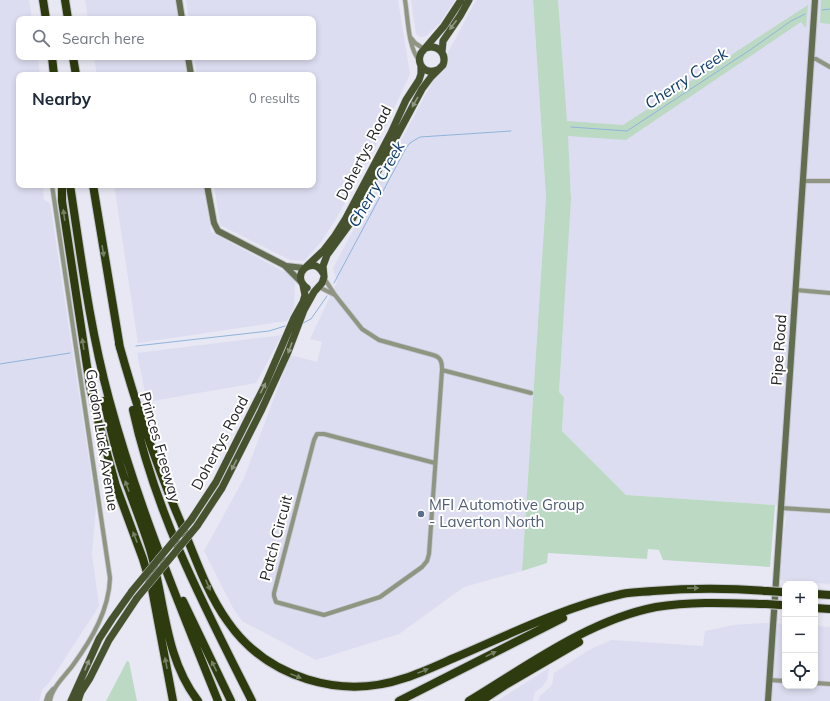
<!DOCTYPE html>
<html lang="en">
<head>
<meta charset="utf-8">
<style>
	body { margin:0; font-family:Mulish,sans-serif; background:#f2f2f3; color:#1f2937 }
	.controls { position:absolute; right:12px; bottom:12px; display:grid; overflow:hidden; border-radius:8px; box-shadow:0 2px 6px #0003 }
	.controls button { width:36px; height:36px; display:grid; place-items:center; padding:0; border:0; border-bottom:1px solid #e0e1e3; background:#fff; color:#1f2937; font:20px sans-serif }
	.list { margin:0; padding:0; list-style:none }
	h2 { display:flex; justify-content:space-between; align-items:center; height:52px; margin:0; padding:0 16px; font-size:17px }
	h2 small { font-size:13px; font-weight:400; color:#747a83 }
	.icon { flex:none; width:22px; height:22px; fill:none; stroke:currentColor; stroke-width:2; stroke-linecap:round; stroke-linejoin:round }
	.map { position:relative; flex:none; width:830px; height:701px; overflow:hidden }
	.search { position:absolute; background:#fff; box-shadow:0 2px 6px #0003; left:16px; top:16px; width:300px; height:44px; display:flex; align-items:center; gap:10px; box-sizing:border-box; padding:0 14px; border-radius:8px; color:#747a83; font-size:15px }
	.panel { position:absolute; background:#fff; box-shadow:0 2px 6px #0003; left:16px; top:72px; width:300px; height:116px; border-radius:8px }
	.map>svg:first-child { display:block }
</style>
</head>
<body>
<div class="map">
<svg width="830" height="701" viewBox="0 0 830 701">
	<rect width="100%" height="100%" fill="#e7e8f3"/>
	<path fill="#dcddf0" d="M0 0H29L32 19H19V57H38L40 75H19V185H46L43 190 44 200 50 203 96 506 92 554 99 606 51 680 42 690 39 701H0Z
		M85 0H175L178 19H88Z
		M186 0H398L410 74 383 132 336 219 321 242 304 261 290 260 220 225 214 185H313V75H197L194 57H313V19H189Z
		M411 0H455L439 24 426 36 420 37 416 34Z
		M476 0H533L546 197 522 571 464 587 399 634 316 660 242 621 233 608 204 551 244 478 290 355 317 362 322 342 310 339 337 282 333 268Z
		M558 0H830V584L778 580 786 516 775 505 626 495 562 431 564 397 559 392 571 192Z
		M94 57H184L187 75H97Z
		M114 185H203L211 232 290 275 295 279 294 308 287 321 138 343Z
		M282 335 256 383 147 402 137 353Z
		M765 623 785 624V686H815V626L830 627V701H538L539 697 552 685 554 673 589 650 611 640 703 646 705 631 733 625Z
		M549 668 547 680 542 687 535 692 533 701H497Z"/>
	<path fill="#bcd9c4" d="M533 0H558L567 121 623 125 808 5 806 28 801 22 626 140 568 136 571 199 559 392 564 397 562 431 626 495 775 505 770 567 663 560 659 550 648 549 647 559 548 553 547 563 522 571 546 197Z
		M821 0H830V24L820 23Z
		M127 661 129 662 137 701H106Z"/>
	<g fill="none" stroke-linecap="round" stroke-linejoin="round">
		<path stroke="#91b3db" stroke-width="1" d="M822 10 830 9
			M571 127 627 131 750 50 791 21 805 14
			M334 283 406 148 410 143 420 137 511 131
			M303 323 311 319 327 296
			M136 346 269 331 285 326
			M0 364 70 353"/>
		<g stroke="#c4c5ce" stroke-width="5.5">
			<path id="street" d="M405 0C408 18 408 47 419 60
				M411 38 415 43 424 49
				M811 59H816L830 67
				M803 181H830
				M324 278 335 295 362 329 379 340 433 355C441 357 442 362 442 370L429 554 427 561 422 567 380 597 324 615 276 602 274 596V593L314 440 317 434H324L435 463
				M319 287 335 295
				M796 290 830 293
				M442 370 531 393
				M781 508 830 511
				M770 680 785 681
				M815 683 830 684
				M46 701 48 695 53 689
				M50 701C52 687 65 676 73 665 92 639 109 610 110 578L52 185"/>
		</g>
		<g stroke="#c4c5ce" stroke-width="8">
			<path id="secondary" d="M179 0 182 19
				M188 57 191 75
				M207 185 214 223 218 231 284 265 301 282
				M286 266 304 268
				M768 701 815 0"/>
		</g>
		<g stroke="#c4c5ce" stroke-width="8">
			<path id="primary" d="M442 52 443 41 460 16 469 0
				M437 70C425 75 416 64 421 53L444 26 461 0
				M307 266 324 250 334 237 346 218 391 133 406 100 419 80 421 74V66
				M307 288C289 275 313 254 323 273
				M191 520 216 482 265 385 294 318 303 302 305 295 303 285
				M197 526 222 488 261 411 288 352 304 310 314 292 322 283 324 277 323 266 327 255 349 225 422 89 431 77 443 65C447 54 438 44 426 48
				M71 701 99 639 112 619 132 591
				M78 701 81 692 90 678 109 640 137 598"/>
		</g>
		<g stroke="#c4c5ce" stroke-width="10">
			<path id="highway" d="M43 0 46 19
				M65 0 68 19
				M52 57 54 75
				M73 57 76 75
				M62 185V201L90 386 97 417 116 486 143 559 152 589 173 701
				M70 185C81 257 90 329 109 399 137 503 178 602 218 701
				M93 185 120 348
				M119 344C136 405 156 465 181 523 195 557 207 593 228 622 267 678 341 700 405 678 421 673 438 665 454 658 508 635 564 607 622 594 632 592 643 592 653 591 693 588 727 588 767 591
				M104 401C110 425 115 450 123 474 132 499 142 524 150 549 165 600 164 657 198 701
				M133 410C156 515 204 606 252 701
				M815 594 830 595
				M183 601 231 701
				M815 608 830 609
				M399 701 563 618
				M469 701C527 666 589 620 656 607 692 601 730 603 766 604
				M481 701 507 684 579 642"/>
		</g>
		<use href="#street" stroke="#8e9682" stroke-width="4"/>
		<use href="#secondary" stroke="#636e51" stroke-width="6"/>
		<use href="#primary" stroke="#46522e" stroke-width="7"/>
		<use href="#highway" stroke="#2d3b0e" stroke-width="8"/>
		<g stroke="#c4c5ce" stroke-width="8" stroke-linecap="butt">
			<path id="primary-bridge" d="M132 591 191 520
				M137 598 197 526"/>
		</g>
		<g stroke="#c4c5ce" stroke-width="10" stroke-linecap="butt">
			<path id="highway-bridge" d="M767 591 782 592
				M766 604 781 605"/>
		</g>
		<use href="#primary-bridge" stroke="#46522e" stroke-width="7"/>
		<use href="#highway-bridge" stroke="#2d3b0e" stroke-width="8"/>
	</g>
	<defs><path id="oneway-solid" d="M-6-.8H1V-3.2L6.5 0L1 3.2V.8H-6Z"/></defs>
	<g fill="#909782">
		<use href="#oneway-solid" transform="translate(453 25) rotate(127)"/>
		<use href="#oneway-solid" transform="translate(415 102) rotate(120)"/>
		<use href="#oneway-solid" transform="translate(290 348) rotate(110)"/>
		<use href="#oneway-solid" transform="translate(263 388) rotate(-63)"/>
		<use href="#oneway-solid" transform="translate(234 465) rotate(117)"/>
		<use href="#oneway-solid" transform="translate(87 665) rotate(-67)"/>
	</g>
	<g fill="#768062">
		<use href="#oneway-solid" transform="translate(64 215) rotate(-98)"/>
		<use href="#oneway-solid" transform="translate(103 251) rotate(81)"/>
		<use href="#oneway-solid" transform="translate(83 344) rotate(-99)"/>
		<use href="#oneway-solid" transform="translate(127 486) rotate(-110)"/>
		<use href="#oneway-solid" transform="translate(135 537) rotate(-111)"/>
		<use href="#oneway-solid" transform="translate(208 585) rotate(66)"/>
		<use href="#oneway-solid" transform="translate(693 588) rotate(-1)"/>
		<use href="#oneway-solid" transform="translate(491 654) rotate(-26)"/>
		<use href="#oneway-solid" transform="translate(166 663) rotate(-101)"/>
		<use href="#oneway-solid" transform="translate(214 666) rotate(-116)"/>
		<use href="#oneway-solid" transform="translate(423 671) rotate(-22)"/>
		<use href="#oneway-solid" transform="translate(296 676) rotate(22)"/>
	</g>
	<circle fill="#5c6f8a" stroke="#fff" stroke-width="1.5" cx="421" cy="514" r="4"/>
	<g text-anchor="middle" stroke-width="4" stroke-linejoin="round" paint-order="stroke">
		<g font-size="15" fill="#242428" stroke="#fff">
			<text transform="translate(364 153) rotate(-63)" y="5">Dohertys Road</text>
			<text transform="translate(779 350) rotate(-86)" y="5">Pipe Road</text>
			<text transform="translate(102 440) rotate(81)" y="5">Gordon Luck Avenue</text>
			<text transform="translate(220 443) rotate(-62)" y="5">Dohertys Road</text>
			<text transform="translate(160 447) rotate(74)" y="5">Princes Freeway</text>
			<text transform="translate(276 538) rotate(-75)" y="5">Patch Circuit</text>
		</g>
		<g font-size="15" fill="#4e5e75" stroke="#fff" text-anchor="start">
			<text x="429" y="510">MFI Automotive Group<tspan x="429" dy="17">- Laverton North</tspan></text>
		</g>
		<g font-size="16" font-style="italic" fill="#103e70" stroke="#fff">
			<text transform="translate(686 78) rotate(-34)" y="6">Cherry Creek</text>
			<text transform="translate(376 184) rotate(-60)" y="6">Cherry Creek</text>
		</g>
	</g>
</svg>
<div class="controls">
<button>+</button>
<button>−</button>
<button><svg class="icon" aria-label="locate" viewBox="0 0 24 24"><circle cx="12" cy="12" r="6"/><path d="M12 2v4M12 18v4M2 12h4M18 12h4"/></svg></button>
</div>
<div class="search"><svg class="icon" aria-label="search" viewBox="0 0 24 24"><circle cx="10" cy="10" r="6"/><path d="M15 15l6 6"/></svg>Search here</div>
<section class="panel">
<h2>Nearby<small>0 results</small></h2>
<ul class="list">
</ul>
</section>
</div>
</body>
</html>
